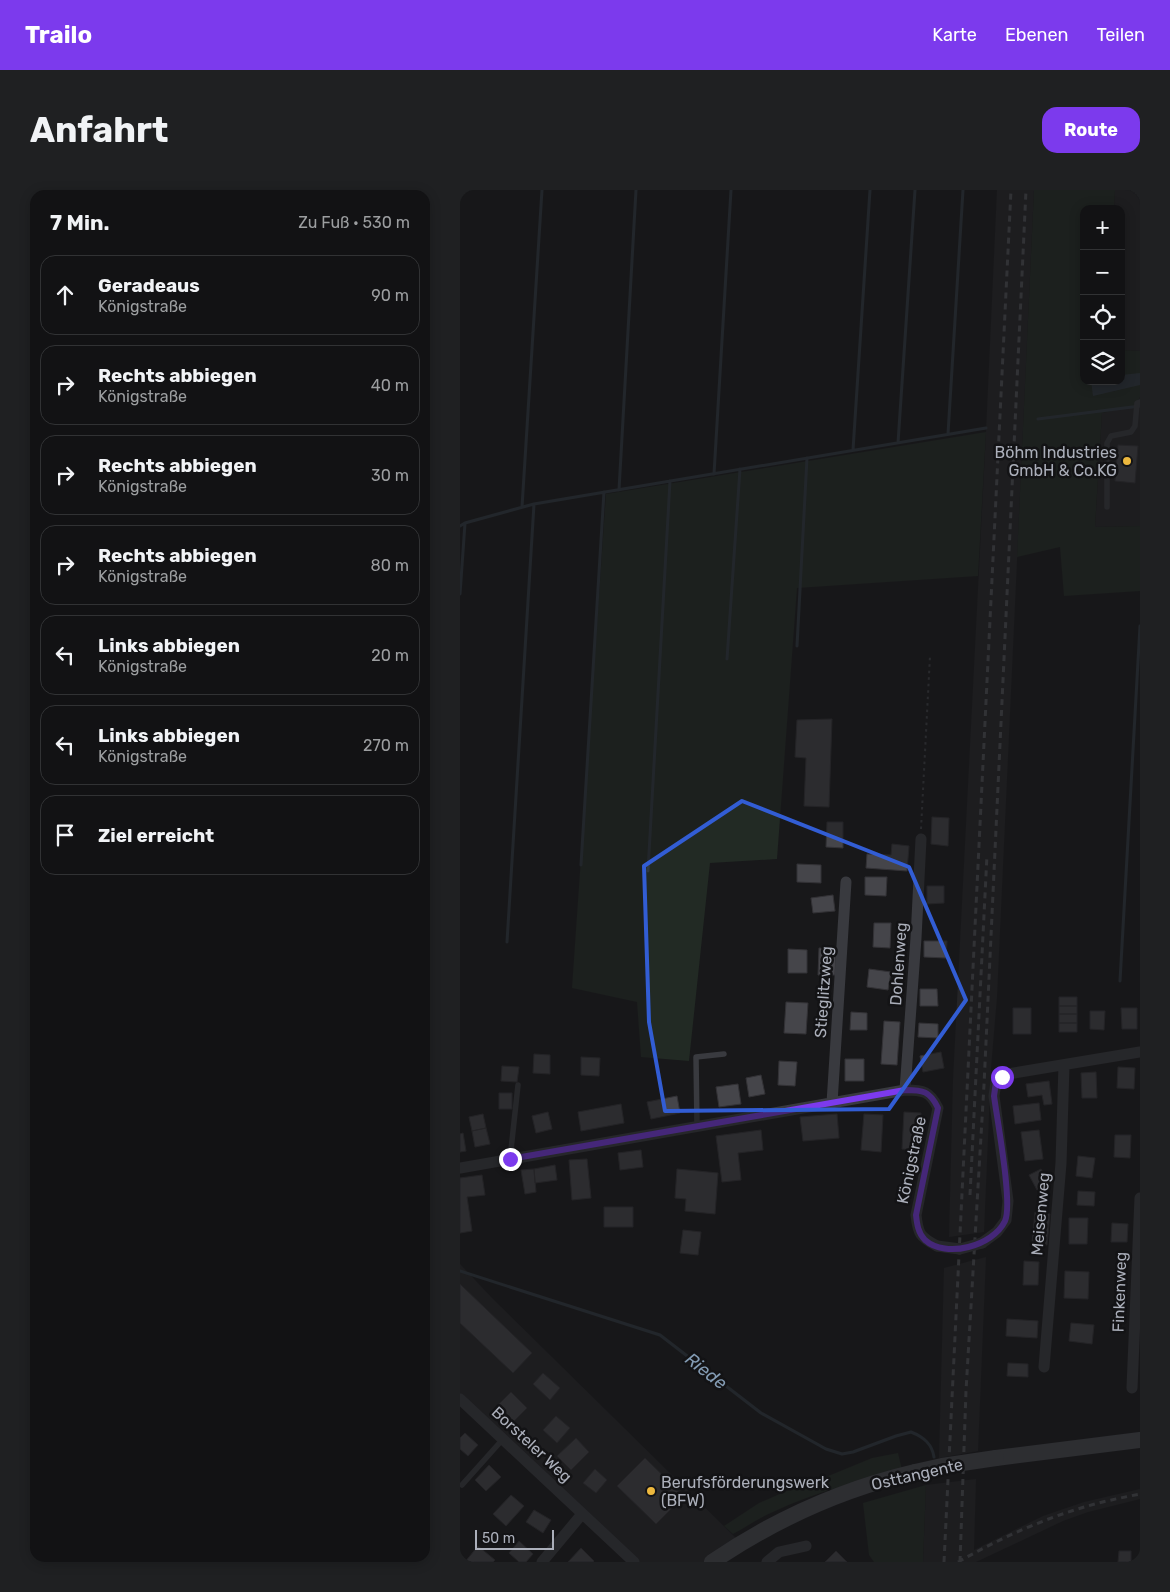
<!DOCTYPE html>
<html lang="de">
<head>
<meta charset="utf-8">
<style>
	body { margin:0; font-family:Rubik,sans-serif; background:#1f2022; color:#f1f3f6 }
	.controls { position:absolute; right:15px; top:15px; display:grid; overflow:hidden; border-radius:10px; box-shadow:0 2px 12px #0003 }
	.controls button { width:45px; height:45px; display:grid; place-items:center; padding:0; border:0; border-bottom:1px solid #313234; background:#121214; color:#f1f3f6; font:25px sans-serif }
	.scale { position:absolute; left:15px; bottom:12px; width:79px; box-sizing:border-box; padding-left:5px; border:2px solid #abafba; border-top:0; font-size:14px; line-height:18px; white-space:nowrap; color:#abafba; -webkit-text-stroke:4px #131315; paint-order:stroke }
	.stop { position:absolute; width:15px; height:15px; margin:-11px; border:4px solid #7c3aed; border-radius:50%; background:#fff }
	.stop.end { background:#7c3aed; border-color:#fff; box-shadow:0 1px 5px #0008 }
	.list { margin:0; padding:0; list-style:none }
	h2 { display:flex; justify-content:space-between; align-items:center; height:65px; margin:0; padding:0 20px; font-size:21px }
	h2 small { font-size:16px; font-weight:400; color:#9c9ea0 }
	.list li { display:grid; grid-template-columns:32px 1fr auto; gap:15px; align-items:center; box-sizing:border-box; height:80px; margin:0 10px 10px; padding:0 10px; border:1px solid #313234; border-radius:15px }
	.list b { display:block; font-size:19px; white-space:nowrap }
	.list p { margin:0; font-size:16px; white-space:nowrap; color:#9c9ea0 }
	.list em { font-size:16px; font-style:normal; color:#9c9ea0 }
	.icon { flex:none; width:28px; height:28px; fill:none; stroke:currentColor; stroke-width:2; stroke-linecap:round; stroke-linejoin:round }
	.map { position:relative; flex:none; width:680px; height:1372px; overflow:hidden; border-radius:15px }
	header { display:flex; align-items:center; gap:30px; box-sizing:border-box; height:70px; padding:0 25px; background:#7c3aed; color:#fff }
	header strong { font-size:24px }
	nav { display:flex; gap:28px; margin-inline-start:auto; font-size:18px }
	.intro { display:flex; align-items:center; justify-content:space-between; box-sizing:border-box; height:120px; padding:0 30px }
	h1 { margin:0; font-size:35px }
	.button { padding:12px 22px; border-radius:15px; background:#7c3aed; color:#fff; font-size:18px; font-weight:700 }
	main { display:flex; gap:30px; padding:0 30px }
	aside { flex:1; background:#121214; border-radius:15px; box-shadow:0 2px 12px #0003 }
	.map>svg:first-child { display:block }
</style>
</head>
<body>
<header>
<strong>Trailo</strong>
<nav><a>Karte</a><a>Ebenen</a><a>Teilen</a></nav>
</header>
<div class="intro"><h1>Anfahrt</h1><a class="button">Route</a></div>
<main>
<aside>
<h2>7 Min.<small>Zu Fuß · 530 m</small></h2>
<ul class="list">
<li><svg class="icon" aria-label="ahead" viewBox="0 0 24 24"><path d="M12 20V5M6 11l6-6 6 6"/></svg><div><b>Geradeaus</b><p>Königstraße</p></div><em>90 m</em></li>
<li><svg class="icon" aria-label="right" viewBox="0 0 24 24"><path d="M7 20v-9h11M14 6l5 5-5 5"/></svg><div><b>Rechts abbiegen</b><p>Königstraße</p></div><em>40 m</em></li>
<li><svg class="icon" aria-label="right" viewBox="0 0 24 24"><path d="M7 20v-9h11M14 6l5 5-5 5"/></svg><div><b>Rechts abbiegen</b><p>Königstraße</p></div><em>30 m</em></li>
<li><svg class="icon" aria-label="right" viewBox="0 0 24 24"><path d="M7 20v-9h11M14 6l5 5-5 5"/></svg><div><b>Rechts abbiegen</b><p>Königstraße</p></div><em>80 m</em></li>
<li><svg class="icon" aria-label="left" viewBox="0 0 24 24"><path d="M17 20v-9H6M10 6l-5 5 5 5"/></svg><div><b>Links abbiegen</b><p>Königstraße</p></div><em>20 m</em></li>
<li><svg class="icon" aria-label="left" viewBox="0 0 24 24"><path d="M17 20v-9H6M10 6l-5 5 5 5"/></svg><div><b>Links abbiegen</b><p>Königstraße</p></div><em>270 m</em></li>
<li><svg class="icon" aria-label="arrive" viewBox="0 0 24 24"><path d="M6 21V4h12l-3 4 3 4H6"/></svg><div><b>Ziel erreicht</b></div></li>
</ul>
</aside>
<div class="map">
<svg width="680" height="1372" viewBox="0 0 680 1372">
	<rect width="100%" height="100%" fill="#18181a"/>
	<path fill="#242427" d="M537 0H574L537 807 531 878 524 1042 489 1047 493 890 526 242Z
		M655 0H680V161L661 160V19H654Z
		M680 207V336L635 337 642 223 676 215Z
		M526 1067 518 1261 479 1268 484 1078Z
		M0 1074 32 1108 281 1353 252 1372H173L0 1209Z
		M516 1289 514 1360 583 1326 624 1312 680 1299V1309L628 1322 603 1331 516 1372H463L466 1295Z"/>
	<path fill="#222a24" d="M574 0H655L654 19H624V191H661V160L680 161V207L676 215 642 223 635 337 680 336V401L604 406 600 357 557 367Z
		M526 242 518 386 337 398 317 669 250 673 229 871 181 867 177 812 112 798 146 304Z
		M438 1263 442 1280C399 1292 354 1302 313 1322 299 1328 286 1337 273 1344L264 1336 299 1313 345 1293 361 1289 412 1268Z
		M466 1295 463 1372H414L409 1365 403 1313Z"/>
	<path fill="#303940" d="M680 183V195L633 206 631 191H661V185Z"/>
	<g fill="none" stroke-linecap="round" stroke-linejoin="round">
		<path stroke="#303940" stroke-width="3" d="M578 229 680 216
			M488 244 503 0
			M438 253 455 0
			M393 260 410 0
			M254 284 271 0
			M159 300 176 0
			M62 317 82 0
			M0 336 5 333 74 314 526 238
			M0 404 5 333
			M337 456 347 268
			M267 469 280 279
			M121 675 144 302
			M188 681 210 291
			M47 752 74 314
			M660 791 680 436
			M0 1081 200 1145 301 1223 366 1259 382 1264 393 1262 436 1246 451 1242C464 1247 472 1254 474 1267"/>
	</g>
	<path fill="#45454a" stroke="#333236" d="M658 255 678 256 675 293 655 291Z
		M372 529 369 617 344 616 346 568 335 567 337 530Z
		M472 627 489 628 488 656 471 654Z
		M367 632H383V658L366 657Z
		M432 654 449 656 447 681 406 678 407 664 431 665Z
		M337 674 361 675V693L337 692Z
		M405 687H427L426 706 405 705Z
		M467 696H484V713L467 714Z
		M373 705 375 721 353 723 351 708Z
		M414 733H431L430 758 413 757Z
		M464 751H487L486 768 464 767Z
		M359 758 376 759 375 785H358Z
		M328 759 347 760V783H328Z
		M409 779 431 782 428 800 407 797Z
		M460 799H477L478 816H460Z
		M599 807H617V816H599Z
		M326 812 348 813 346 844 324 843Z
		M599 816H617V824H599Z
		M553 818H571V844H553Z
		M661 818H677V839H662Z
		M630 821H645L644 840 630 839Z
		M391 822 407 823V840H390Z
		M599 824H617V833H599Z
		M424 831 440 832 437 875 421 874Z
		M459 833 478 834V848L458 847Z
		M599 833H617V842H599Z
		M481 862 484 878 463 882 460 866Z
		M74 864 90 865V884L73 883Z
		M121 867 140 868 139 886 121 885Z
		M385 869H404V891H385Z
		M319 871 337 872 335 896 318 895Z
		M42 876 59 877 57 892 41 891Z
		M658 877 675 878 674 899 657 898Z
		M636 882 637 908H622L621 883Z
		M301 885 305 904 289 907 286 888Z
		M589 891 592 914 584 915 582 905 568 907 566 894Z
		M278 894 281 914 259 917 256 897Z
		M39 903H52V919H39Z
		M217 906 220 923 191 929 187 912Z
		M579 913 581 930 555 934 553 916Z
		M161 914 164 933 121 941 118 922Z
		M88 922 92 939 76 943 72 926Z
		M444 922 461 923 458 960 442 959Z
		M23 924 26 938 12 941 9 927Z
		M377 924 379 948 343 951 340 927Z
		M404 924 423 925 421 962 401 960Z
		M26 938 30 954 15 957 12 941Z
		M301 940 303 960 278 963 281 990 262 992 256 946Z
		M579 940 583 969 565 971 561 942Z
		M3 943 6 961 0 962V944Z
		M655 945H671L670 968 654 967Z
		M181 960 183 977 160 980 158 963Z
		M618 966 635 968 632 988 616 986Z
		M127 969 131 1008 112 1010 109 970Z
		M95 975 97 990 75 993 74 979Z
		M74 979 76 1002 65 1004 61 980Z
		M217 979 258 983 255 1024 225 1021 226 1009 215 1008Z
		M581 979 589 994 577 1000 569 985Z
		M22 985 25 1005 7 1007 12 1041 0 1043V988Z
		M618 1001 635 1002 634 1016 617 1015Z
		M144 1017H173V1037H144Z
		M575 1022 590 1024 587 1055 572 1053Z
		M609 1028H628L627 1054H609Z
		M652 1033 668 1034 667 1052H651Z
		M223 1040 241 1042 238 1065 220 1063Z
		M564 1071 579 1072 578 1095H563Z
		M605 1081 629 1082 628 1109 604 1108Z
		M0 1094 72 1163 53 1183 0 1133Z
		M547 1129 578 1131 577 1148 546 1146Z
		M611 1133 634 1135 632 1154 609 1151Z
		M548 1173 568 1174V1187L547 1186Z
		M83 1183 100 1198 90 1210 73 1194Z
		M51 1202 67 1218 54 1231 38 1215Z
		M96 1226 110 1238 97 1253 83 1240Z
		M5 1243 18 1255 8 1266 0 1259V1248Z
		M116 1248 129 1262 111 1280 97 1266Z
		M185 1268 224 1306 196 1334 157 1296Z
		M29 1275 41 1287 26 1301 15 1290Z
		M135 1279 147 1290 136 1303 123 1293Z
		M51 1305 64 1316 46 1336 33 1324Z
		M74 1320 91 1330 83 1343 66 1332Z
		M59 1351 73 1364 66 1372H59L49 1363Z
		M18 1356 35 1370 33 1372H5Z
		M121 1358 134 1371 133 1372H108Z
		M376 1361 387 1372H365Z
		M659 1361H671V1372H658Z"/>
	<g fill="none" stroke-linecap="round" stroke-linejoin="round">
		<path stroke="#3f4146" stroke-width="2" stroke-dasharray="2.5 4" stroke-linecap="butt" d="M461 639 470 466"/>
		<path stroke="#393a3f" stroke-width="5.5" d="M647 317V253L651 246 671 242 675 236 677 213 680 212
			M237 937 236 867 264 864
			M50 969 58 895
			M2 1295 43 1249"/>
		<path stroke="#393a3f" stroke-width="11" d="M445 900 456 748 461 649
			M372 913 386 692
			M0 978 445 900C463 900 470 901 478 918L456 1025C458 1044 460 1047 477 1056
			M522 1053 537 1042 546 1030 548 1011 534 906 536 892 548 884 680 862
			M584 1177 601 973 604 875
			M672 1198 680 1008
			M0 1209 174 1372
			M82 1372 122 1324
			M307 1372 319 1362 346 1356"/>
		<path stroke="#47494f" stroke-width="16" d="M536 1268 680 1250
			M252 1372C314 1330 382 1299 455 1282"/>
		<path stroke="#505258" stroke-width="3" stroke-dasharray="6 5" stroke-linecap="butt" d="M510 1005 527 665
			M484 1372 551 0
			M498 1372C537 1350 578 1331 621 1318 640 1312 660 1308 680 1304
			M500 1372 506 1201 524 895 566 0"/>
		<path stroke="#393a3f" stroke-width="11" d="M477 1056 500 1059 522 1053"/>
		<path stroke="#47494f" stroke-width="16" d="M455 1282 482 1276 536 1268"/>
	</g>
	<g fill="none" stroke-linecap="round" stroke-linejoin="round">
		<path stroke="#7c3aed" stroke-width="6" d="M50 969 445 900C463 900 470 901 478 918L456 1025C457 1034 458 1043 465 1050 486 1069 533 1056 545 1031 553 1014 537 929 534 906L536 892 542 887"/>
	</g>
	<path d="M0 0H680V1372H0ZM282 611 449 677 506 810 429 919 205 921 189 832 184 676Z" fill="#18181a" fill-opacity=".55" fill-rule="evenodd"/>
	<path fill="none" stroke="#325dd4" stroke-width="4" stroke-linejoin="round" d="M282 611 449 677 506 810 429 919 205 921 189 832 184 676Z"/>
	<g fill="#edb83e" stroke="#131315" stroke-width="2">
		<circle cx="667" cy="271" r="5"/>
		<circle cx="191" cy="1301" r="5"/>
	</g>
	<g text-anchor="middle" stroke-width="5" stroke-linejoin="round" paint-order="stroke">
		<g font-size="16" fill="#abafba" stroke="#131315" text-anchor="end">
			<text x="657" y="268">Böhm Industries<tspan x="657" dy="18">GmbH &amp; Co.KG</tspan></text>
			<text x="201" y="1298" text-anchor="start">Berufsförderungswerk<tspan x="201" dy="18">(BFW)</tspan></text>
		</g>
		<g font-size="16" fill="#abafba" stroke="#131315">
			<text transform="translate(438 774) rotate(-86)" y="6">Dohlenweg</text>
			<text transform="translate(363 802) rotate(-86)" y="6">Stieglitzweg</text>
			<text transform="translate(451 970) rotate(-78)" y="6">Königstraße</text>
			<text transform="translate(580 1024) rotate(-85)" y="6">Meisenweg</text>
			<text transform="translate(659 1102) rotate(-88)" y="6">Finkenweg</text>
			<text transform="translate(72 1254) rotate(43)" y="6">Borsteler Weg</text>
			<text transform="translate(457 1284) rotate(-13)" y="6">Osttangente</text>
		</g>
		<g font-size="18" font-style="italic" fill="#839bb3" stroke="#131315">
			<text transform="translate(246 1181) rotate(38)" y="6">Riede</text>
		</g>
	</g>
</svg>
<div class="controls">
<button>+</button>
<button>−</button>
<button><svg class="icon" aria-label="locate" viewBox="0 0 24 24"><circle cx="12" cy="12" r="6"/><path d="M12 2v4M12 18v4M2 12h4M18 12h4"/></svg></button>
<button><svg class="icon" aria-label="layers" viewBox="0 0 24 24"><path d="M12 4l9 5-9 5-9-5zM3 14l9 5 9-5"/></svg></button>
</div>
<div class="scale">50 m</div>
<div class="stop" style="left:542px;top:887px"></div>
<div class="stop end" style="left:50px;top:969px"></div>
</div>
</main>
</body>
</html>
